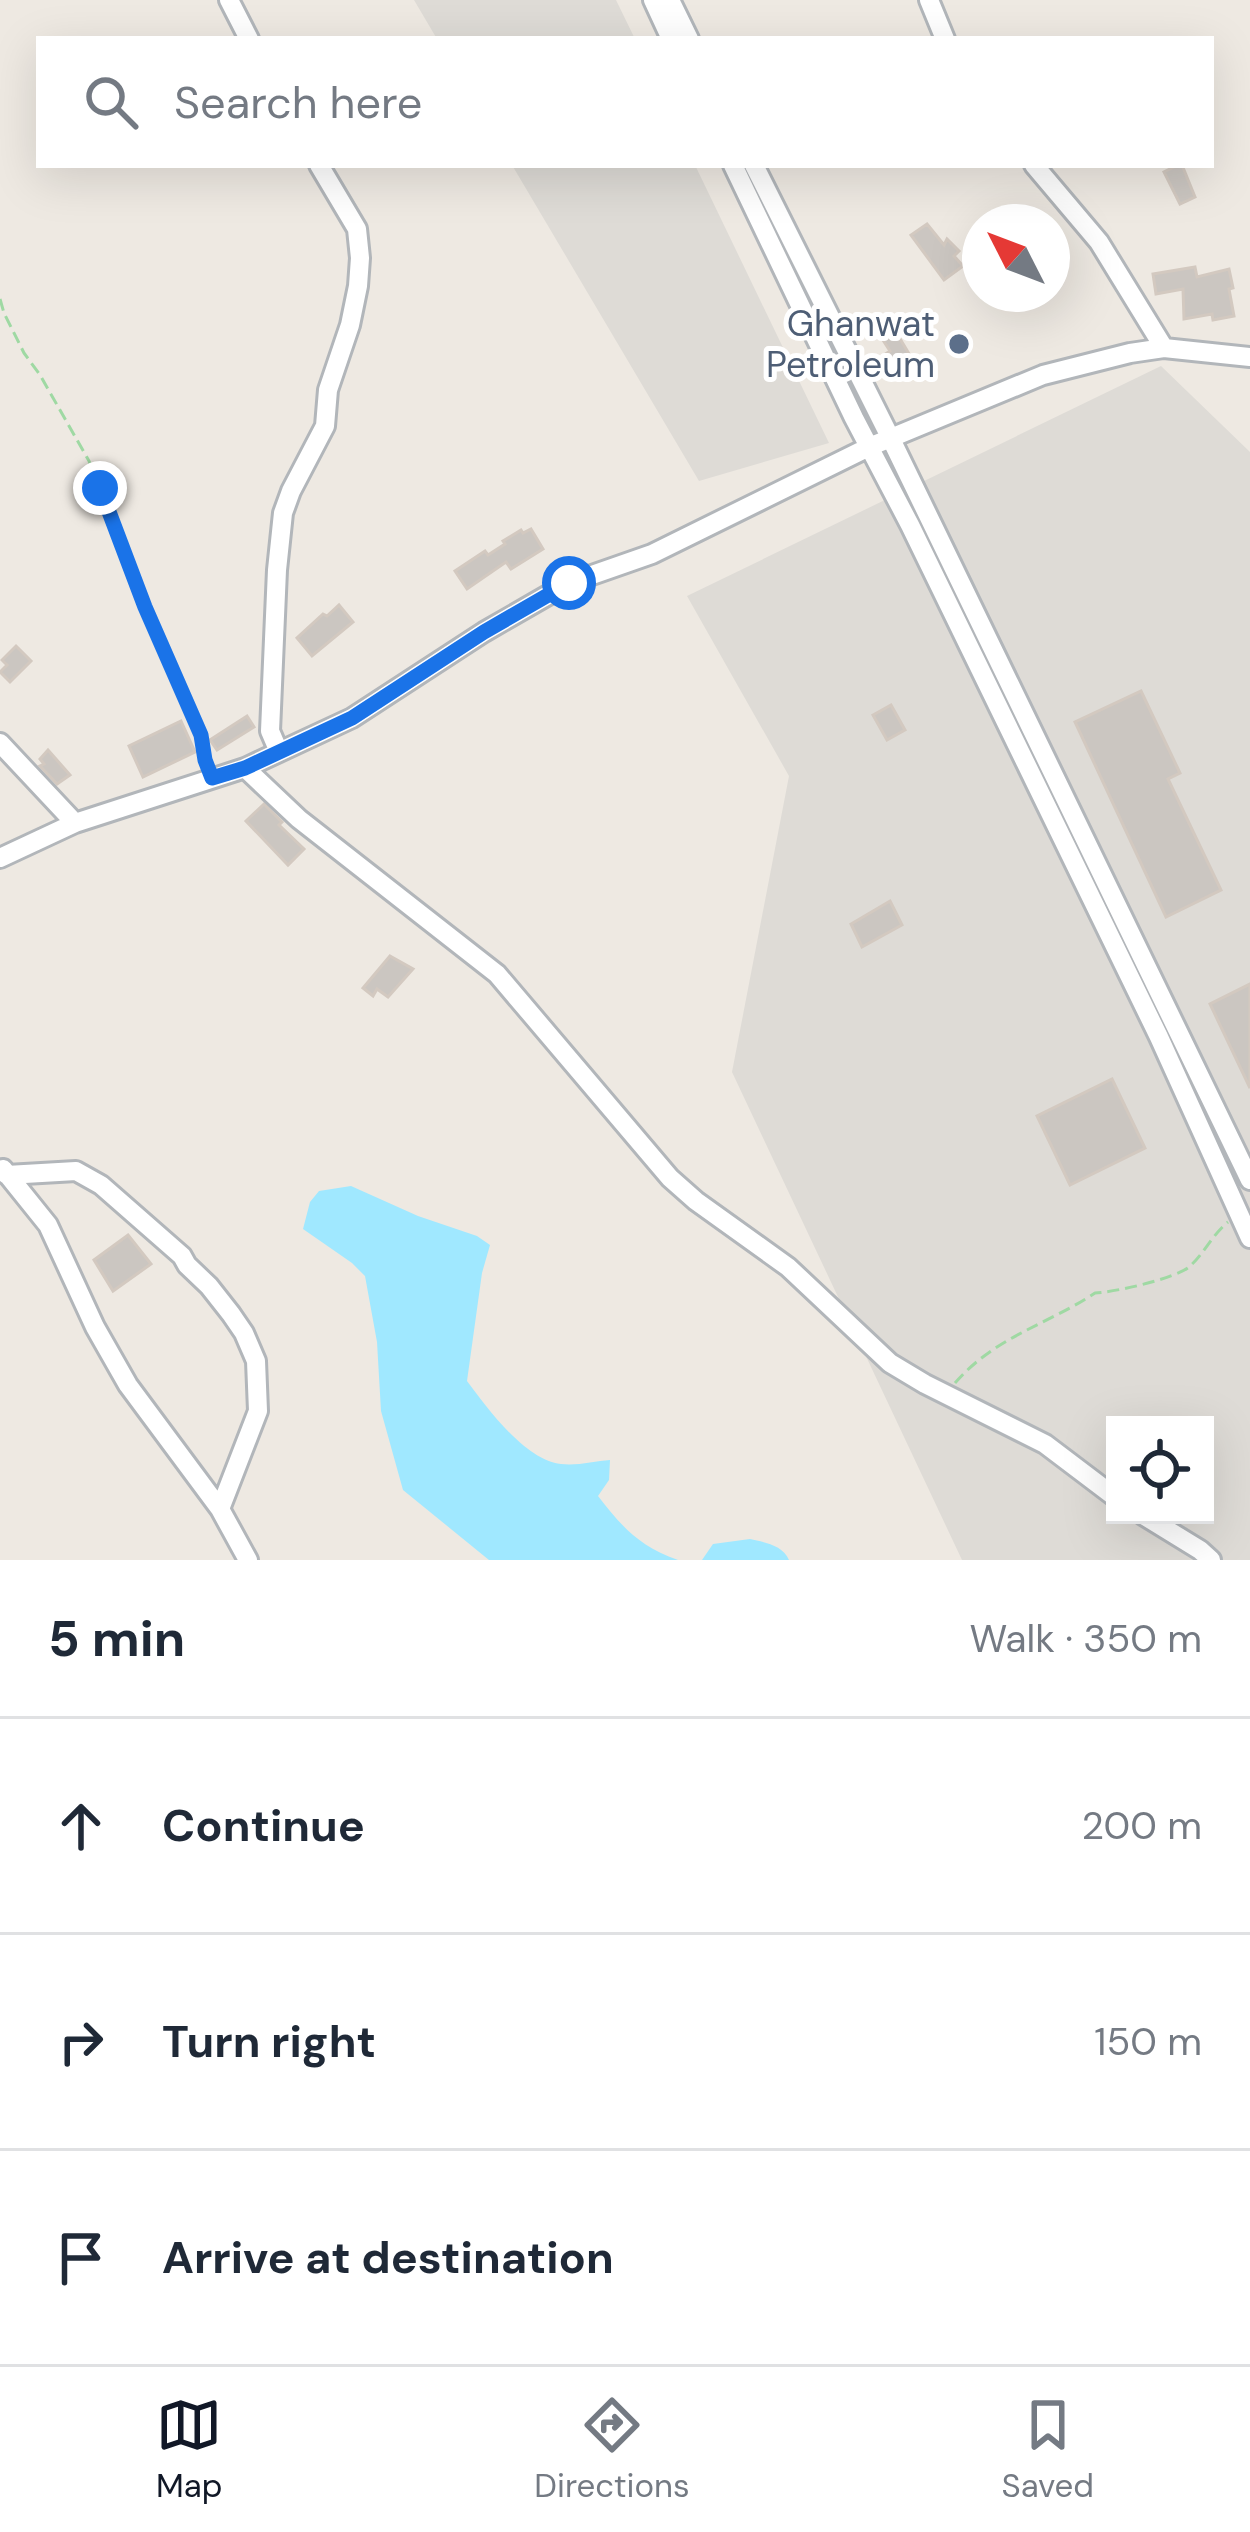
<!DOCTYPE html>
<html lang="en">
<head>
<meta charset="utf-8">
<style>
	body { margin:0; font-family:"DM Sans",sans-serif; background:#f2f2f3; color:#1f2937 }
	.controls { position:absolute; right:36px; bottom:36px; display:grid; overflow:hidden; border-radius:0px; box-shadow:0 12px 48px #0002 }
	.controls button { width:108px; height:108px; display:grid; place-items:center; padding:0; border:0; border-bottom:3px solid #e0e1e3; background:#fff; color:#1f2937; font:60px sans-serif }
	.compass { position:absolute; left:962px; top:204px; width:108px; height:108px; border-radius:50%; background:#fff; box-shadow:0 12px 48px #0002; rotate:312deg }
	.stop { position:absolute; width:36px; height:36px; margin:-27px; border:9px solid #1a73e8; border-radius:50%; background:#fff }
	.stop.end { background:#1a73e8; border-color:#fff; box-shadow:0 3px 12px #0008 }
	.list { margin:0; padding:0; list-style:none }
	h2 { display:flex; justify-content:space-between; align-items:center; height:156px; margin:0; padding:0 48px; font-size:51px }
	h2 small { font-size:39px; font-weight:400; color:#747a83 }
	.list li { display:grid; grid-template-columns:78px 1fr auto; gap:36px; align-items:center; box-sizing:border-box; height:216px; padding:0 48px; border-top:3px solid #e0e1e3 }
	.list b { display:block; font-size:45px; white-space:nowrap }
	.list em { font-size:39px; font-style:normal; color:#747a83 }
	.icon { flex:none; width:66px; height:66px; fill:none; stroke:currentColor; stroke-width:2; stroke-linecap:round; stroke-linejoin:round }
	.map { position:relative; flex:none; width:1250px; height:1560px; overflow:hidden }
	.search { position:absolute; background:#fff; box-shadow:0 12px 48px #0002; left:36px; right:36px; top:36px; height:132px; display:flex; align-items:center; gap:30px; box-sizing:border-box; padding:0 42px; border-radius:0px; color:#747a83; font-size:45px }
	.sheet { height:804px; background:#fff }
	nav { display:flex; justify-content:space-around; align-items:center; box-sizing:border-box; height:168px; border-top:3px solid #e0e1e3; background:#fff; font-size:33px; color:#747a83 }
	nav a { display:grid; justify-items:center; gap:6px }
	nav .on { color:#111827 }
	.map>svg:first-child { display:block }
</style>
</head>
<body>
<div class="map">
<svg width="1250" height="1560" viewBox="0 0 1250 1560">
	<rect width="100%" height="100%" fill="#eee9e2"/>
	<path fill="#dedbd6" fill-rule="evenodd" d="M414 0H616L635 39H437Z
		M512 165H695L829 443 699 481Z
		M1161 366 1250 452V1560H962L732 1072 789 776 687 596ZM1115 1425H1205V1515H1115Z"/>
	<path fill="#a0e8ff" d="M351 1186 418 1216 477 1236 490 1245 482 1273 467 1381C487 1408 526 1461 561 1464 577 1466 595 1461 610 1460L609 1480 598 1496C623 1528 639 1546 678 1560H489L403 1490 381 1411 377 1342 365 1276 352 1263 303 1229 310 1202 319 1191Z
		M750 1539C764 1542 783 1545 789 1560H702L713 1544Z"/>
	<path fill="#cbc6c1" stroke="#d3c9c0" stroke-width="3" d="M1178 165H1182L1195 197 1180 204 1164 172Z
		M927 224 944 245 947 239 959 251 954 256 963 266 944 280 911 235Z
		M1195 267 1197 277 1229 269 1233 288 1229 289 1234 316 1213 320 1212 314 1184 319 1183 289 1156 294 1153 274Z
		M890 322 911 357 893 370 884 355 890 351 877 331Z
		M531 529 543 549 511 569 506 562 467 589 455 571 485 551 488 555 505 544 503 541 521 530 523 533Z
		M339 605 353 622 312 656 297 638 323 614 327 616Z
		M16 646 31 661 10 682 0 672 7 665 2 660Z
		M1141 691 1180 773 1168 779 1221 890 1166 917 1075 722Z
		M891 705 905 730 887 740 873 715Z
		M247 716 254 727 217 750 210 740Z
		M181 721 195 752 143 777 129 746Z
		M48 750 70 775 57 784 40 766 44 764 40 759Z
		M264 804 282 822 279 825 304 849 288 865 246 821Z
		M890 901 902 925 862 947 851 924Z
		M390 956 413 969 388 997 377 989 373 996 363 988Z
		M1250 984V1088L1210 1004Z
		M1112 1079 1145 1148 1070 1185 1037 1116Z
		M128 1235 151 1264 113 1291 94 1260Z"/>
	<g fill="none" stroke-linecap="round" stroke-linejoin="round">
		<g stroke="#b2b6ba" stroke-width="24">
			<path id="minor" d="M229 0 249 39
				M653 0 671 39
				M670 0 689 39
				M929 0 945 39
				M733 165 854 418 910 525 1159 1037 1250 1238
				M754 165 891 439 1250 1180
				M1034 165 1099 242 1164 348
				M0 743 75 823
				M279 752 270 731 277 570 283 513 291 491 325 426 328 390 350 325 358 286 360 258 357 229 319 165
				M245 768 299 819 497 974 670 1178 696 1201 788 1267 890 1363 925 1384 1045 1444 1115 1497
				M0 858 75 823 245 768 352 718 484 632 569 583 652 554 869 447 1043 375 1130 353 1164 348 1250 357
				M3 1169 48 1225 95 1327 128 1385 220 1509 248 1560
				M7 1175 76 1171 101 1185 182 1256 187 1265 209 1286 231 1314 244 1333 256 1361 258 1411 220 1509
				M1143 1515 1200 1550 1211 1560"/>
		</g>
		<path stroke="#9fd9a3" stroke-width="3" stroke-dasharray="12 6" stroke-linecap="butt" d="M0 299 4 313 24 353 40 375 89 461 145 607 201 735 207 766
			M955 1383C996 1336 1045 1326 1095 1293 1115 1292 1174 1279 1189 1267 1204 1254 1212 1235 1228 1222"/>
		<use href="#minor" stroke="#fff" stroke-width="18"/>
	</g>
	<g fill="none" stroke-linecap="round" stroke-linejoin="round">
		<path stroke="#1a73e8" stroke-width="15" d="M100 488 145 607 201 735 205 760 212 778 245 768 352 718 484 632 569 583"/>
	</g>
	<circle fill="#5c6f8a" stroke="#fff" stroke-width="4.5" cx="959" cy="344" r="12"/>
	<g text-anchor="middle" stroke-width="10" stroke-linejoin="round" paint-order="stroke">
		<g font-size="36" fill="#4e5e75" stroke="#fff" text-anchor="end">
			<text x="935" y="336">Ghanwat<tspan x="935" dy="41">Petroleum</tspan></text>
		</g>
	</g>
</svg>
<div class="controls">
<button><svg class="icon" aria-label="locate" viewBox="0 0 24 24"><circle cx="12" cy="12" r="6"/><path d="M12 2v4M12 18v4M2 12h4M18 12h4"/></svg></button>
</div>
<svg class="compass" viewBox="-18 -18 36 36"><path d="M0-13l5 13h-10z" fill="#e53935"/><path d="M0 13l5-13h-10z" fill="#747a83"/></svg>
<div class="stop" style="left:569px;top:583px"></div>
<div class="stop end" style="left:100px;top:488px"></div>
<div class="search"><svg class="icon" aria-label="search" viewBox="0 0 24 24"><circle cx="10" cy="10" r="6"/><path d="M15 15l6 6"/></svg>Search here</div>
</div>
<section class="sheet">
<h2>5 min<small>Walk · 350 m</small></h2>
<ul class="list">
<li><svg class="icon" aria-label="ahead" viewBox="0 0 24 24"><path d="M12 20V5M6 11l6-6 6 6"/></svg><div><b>Continue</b></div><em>200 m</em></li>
<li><svg class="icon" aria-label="right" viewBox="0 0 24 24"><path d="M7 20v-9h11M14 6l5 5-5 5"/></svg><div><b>Turn right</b></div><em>150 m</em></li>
<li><svg class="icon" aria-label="arrive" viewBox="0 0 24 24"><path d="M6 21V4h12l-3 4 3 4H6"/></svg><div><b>Arrive at destination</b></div></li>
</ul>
</section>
<nav>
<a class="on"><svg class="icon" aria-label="map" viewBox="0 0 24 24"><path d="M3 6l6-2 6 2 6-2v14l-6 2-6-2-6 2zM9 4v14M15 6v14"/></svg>Map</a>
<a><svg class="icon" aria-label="directions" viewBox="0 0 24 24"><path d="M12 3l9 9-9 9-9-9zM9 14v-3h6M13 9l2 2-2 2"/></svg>Directions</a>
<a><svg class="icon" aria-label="saved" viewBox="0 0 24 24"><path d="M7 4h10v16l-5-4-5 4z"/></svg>Saved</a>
</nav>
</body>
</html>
